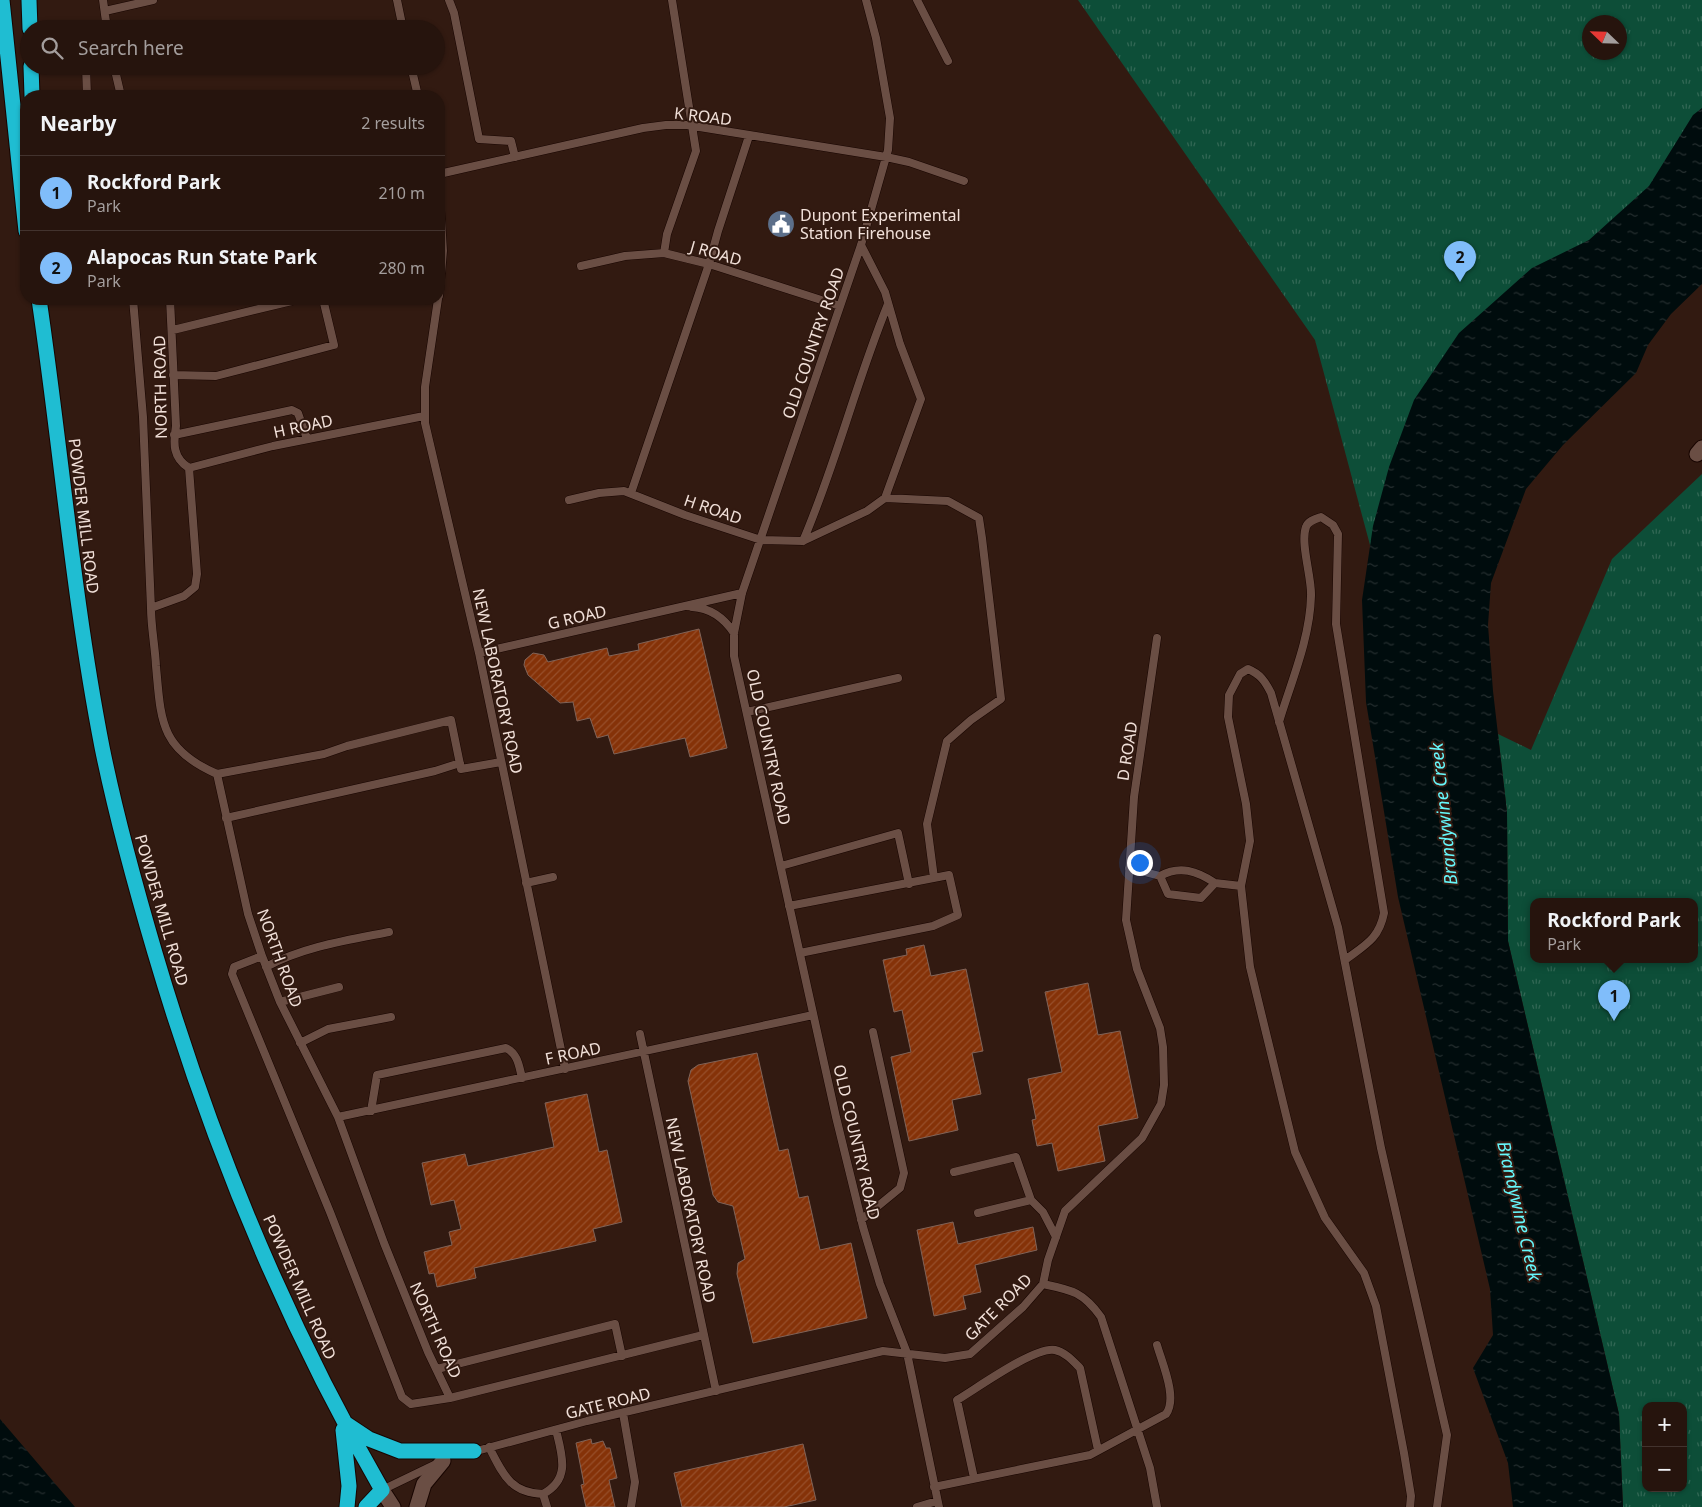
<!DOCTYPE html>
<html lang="en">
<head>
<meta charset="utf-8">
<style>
	body { margin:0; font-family:"Noto Sans",sans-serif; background:#2e1d16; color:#f1f3f6 }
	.controls { position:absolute; right:15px; bottom:15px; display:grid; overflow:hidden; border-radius:10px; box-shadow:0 1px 4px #0004 }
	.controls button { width:45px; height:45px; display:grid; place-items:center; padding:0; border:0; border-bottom:1px solid #42332e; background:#26140d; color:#f1f3f6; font:25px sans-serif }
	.compass { position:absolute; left:1582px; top:15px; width:45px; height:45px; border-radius:50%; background:#26140d; box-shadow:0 1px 4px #0004; rotate:293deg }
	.you { position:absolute; left:1139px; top:862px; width:18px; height:18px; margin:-12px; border:4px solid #fff; border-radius:50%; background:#1a73e8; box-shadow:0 0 0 8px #1a73e833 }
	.badge { display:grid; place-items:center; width:32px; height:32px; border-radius:50%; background:#80bdfa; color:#111; font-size:16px; font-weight:700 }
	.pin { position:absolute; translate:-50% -41px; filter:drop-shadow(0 1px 2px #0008) }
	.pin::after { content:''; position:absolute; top:26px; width:18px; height:15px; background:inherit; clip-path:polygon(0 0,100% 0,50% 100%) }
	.popup { position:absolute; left:1530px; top:898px; width:168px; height:65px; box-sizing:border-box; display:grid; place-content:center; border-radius:10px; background:#26140d; filter:drop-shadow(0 1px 4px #0005); font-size:16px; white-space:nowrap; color:#a49e9d }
	.popup b { font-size:19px; color:#f1f3f6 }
	.popup::after { content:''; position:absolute; left:50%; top:100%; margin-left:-10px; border:10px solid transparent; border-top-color:#26140d }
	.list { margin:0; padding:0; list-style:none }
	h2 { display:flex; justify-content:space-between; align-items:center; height:65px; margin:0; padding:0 20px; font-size:21px }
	h2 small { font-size:16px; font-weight:400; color:#a49e9d }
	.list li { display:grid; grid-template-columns:32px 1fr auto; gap:15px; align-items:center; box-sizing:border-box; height:75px; padding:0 20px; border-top:1px solid #42332e }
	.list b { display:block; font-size:19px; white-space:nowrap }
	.list p { margin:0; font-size:16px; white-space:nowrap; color:#a49e9d }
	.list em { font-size:16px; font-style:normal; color:#a49e9d }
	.icon { flex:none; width:28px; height:28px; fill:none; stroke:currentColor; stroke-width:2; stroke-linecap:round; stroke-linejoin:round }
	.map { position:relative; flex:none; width:1702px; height:1507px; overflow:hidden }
	.search { position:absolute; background:#26140d; box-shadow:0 1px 4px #0004; left:20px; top:20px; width:425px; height:55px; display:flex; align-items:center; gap:12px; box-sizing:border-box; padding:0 18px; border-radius:28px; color:#a49e9d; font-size:19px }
	.panel { position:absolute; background:#26140d; box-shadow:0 1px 4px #0004; left:20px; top:90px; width:425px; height:215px; border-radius:20px }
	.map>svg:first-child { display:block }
</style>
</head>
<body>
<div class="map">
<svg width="1702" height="1507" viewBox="0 0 1702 1507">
	<defs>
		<pattern id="park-tufts" width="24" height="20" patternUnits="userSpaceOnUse" patternTransform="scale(1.25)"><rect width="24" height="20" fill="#0d4e38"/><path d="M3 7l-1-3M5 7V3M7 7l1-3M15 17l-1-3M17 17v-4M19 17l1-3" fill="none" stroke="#316754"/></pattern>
		<pattern id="water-ripples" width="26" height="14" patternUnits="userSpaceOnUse" patternTransform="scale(1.25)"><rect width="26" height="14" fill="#000c0d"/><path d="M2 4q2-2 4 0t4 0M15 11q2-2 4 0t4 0" fill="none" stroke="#262f30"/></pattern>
		<pattern id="building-hatch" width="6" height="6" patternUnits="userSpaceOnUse" patternTransform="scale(1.25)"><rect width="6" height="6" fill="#853208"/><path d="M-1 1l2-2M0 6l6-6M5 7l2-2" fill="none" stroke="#974f2b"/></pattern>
	</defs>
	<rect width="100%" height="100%" fill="#321a11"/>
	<path fill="url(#park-tufts)" fill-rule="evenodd" d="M1078 0H1702V229L1400 543 1370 545 1315 340ZM1590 22H1620V52H1590Z
		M1702 474V1507H1623L1619 1414 1508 941 1507 812 1498 734 1531 750 1612 559ZM1534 902H1694V960H1534ZM1646 1406H1683V1488H1646Z"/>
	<path fill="url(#water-ripples)" d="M1702 108V284L1671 314 1648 345 1636 373 1563 445 1526 489 1491 583 1488 625 1493 691 1507 812 1508 941 1619 1414 1623 1507H1513L1508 1463 1473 1368 1493 1335 1490 1289 1398 897 1366 702 1362 600 1373 526 1389 467 1414 400 1459 333 1532 268 1589 240 1649 186 1693 115Z
		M0 1419 75 1507H0Z"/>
	<path fill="url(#building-hatch)" stroke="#806358" d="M699 629 727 748 690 757 685 738 614 754 608 735 597 738 590 718 577 721 573 702 560 703 528 675 524 665 525 660 533 653 544 655 548 662 607 648 609 656 639 650 638 644Z
		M924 945 931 976 966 969 983 1051 972 1053 981 1094 952 1100 958 1130 909 1141 891 1057 911 1052 902 1010 894 1012 883 960 907 955 906 949Z
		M1088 983 1098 1035 1120 1031 1138 1118 1098 1126 1105 1161 1058 1171 1052 1143 1037 1146 1032 1120 1036 1119 1028 1079 1062 1072 1045 992Z
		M757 1053 779 1151 788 1149 799 1198 808 1196 820 1250 851 1243 867 1318 753 1343 737 1274 738 1263 745 1259 733 1206 718 1202 713 1195 688 1081 691 1070 698 1065Z
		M587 1094 599 1152 607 1150 622 1222 593 1229 596 1241 474 1268 476 1278 437 1287 434 1273 429 1274 424 1252 452 1245 449 1232 461 1229 454 1200 431 1205 422 1163 465 1154 468 1166 554 1147 545 1103Z
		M953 1222 958 1244 1033 1227 1037 1250 975 1265 981 1292 963 1296 966 1309 934 1316 917 1230Z
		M591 1439 592 1444 603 1441 606 1448H610L617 1478 609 1480 615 1507H586L581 1485 584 1484 576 1443Z
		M803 1444 816 1500 784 1507H682L674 1473Z"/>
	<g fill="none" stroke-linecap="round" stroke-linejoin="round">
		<g stroke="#180501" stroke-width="9">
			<path id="lane" d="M103 0 107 29
				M397 0 403 29
				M449 0 454 13 479 139 511 141 515 157
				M866 0 876 38 890 118 888 150 861 245 742 593 734 633V656L836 1117 863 1227 880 1284 907 1353 939 1507
				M917 0 948 61
				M105 11 153 0
				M86 66 87 96
				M114 66 121 96
				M411 66 418 96
				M439 174 643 128 666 125H687L886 157 909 162 964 181
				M439 187 443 251 439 296
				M664 253 667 234 696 151 672 0
				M581 266 625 256 664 253 709 264 840 306
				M133 299 143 417 151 608
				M170 299 176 426C173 444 173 458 189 468L197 574 195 587 184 596 151 608C151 627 155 646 156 666 161 721 160 749 217 774L248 914 262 956 280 1002 338 1117 384 1243 428 1352 450 1398 703 1335
				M438 299 425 387V423L479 653 565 1069
				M173 330 300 299
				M173 375 216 376 334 345 323 299
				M174 435 292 410 298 413 307 439
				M189 468 273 446 424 416
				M631 493 709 264 718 231 749 136
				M885 498 948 501 979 518 982 538 1001 699 971 720 947 741 927 824 934 878
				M569 500 599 493 624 491 685 515 761 540 803 541 867 511 885 498 921 399 900 344 885 292 861 245
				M803 541C836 464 856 382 888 304
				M692 607C710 608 724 618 734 633
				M479 653 742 593
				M747 712 898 678
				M1279 722C1291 682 1310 639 1311 596 1312 578 1300 543 1306 527 1308 521 1315 519 1321 517L1333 525 1338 534 1336 624 1384 913C1379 939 1365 945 1345 960
				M217 774 324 754 347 746 451 720 461 769 501 762
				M226 818 435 771 460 763
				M781 866 898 833 909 884
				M1129 868 1160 876C1180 865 1197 871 1215 883L1201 898 1168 894 1160 876
				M526 883 553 877
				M1215 883 1241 886
				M789 906 949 875 958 915 933 926 800 953
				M262 956 234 967 232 974 330 1212 402 1397 411 1404 450 1398
				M266 967C302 947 348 940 389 932
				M280 1002 339 987
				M640 1034 716 1391
				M300 1043 328 1029 391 1017
				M371 1111 377 1075 506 1048C518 1054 519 1066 522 1078
				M338 1117 813 1015
				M954 1172 1016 1157 1031 1200 1043 1212 1056 1237
				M978 1213 1031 1200
				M861 1220 900 1188 904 1173 873 1032
				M1043 1284C1072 1290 1083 1292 1101 1317L1150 1468 1157 1507
				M437 1369 615 1324 622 1356
				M623 1413 635 1482 631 1507
				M489 1447C503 1474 510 1493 543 1494 571 1479 562 1455 556 1430
				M473 1452 587 1421 883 1351 945 1358 970 1354 1023 1307 1043 1284 1048 1260 1065 1211 1142 1138 1161 1104 1164 1085 1163 1047 1160 1028 1137 969 1126 920 1134 797 1157 638
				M974 1478 957 1400C976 1389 1035 1346 1055 1350 1065 1352 1073 1361 1080 1368L1098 1450
				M934 1487 1090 1455 1166 1414C1178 1398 1162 1363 1157 1345
				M382 1490 436 1464
				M543 1494 547 1507
				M917 1507 937 1501
				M1410 1507 1411 1496 1404 1453 1376 1306 1364 1273 1325 1218 1295 1152 1250 967 1241 886 1250 841 1246 804 1228 717 1229 695 1240 674 1248 669C1260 674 1265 681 1271 693L1338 927 1381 1148 1447 1435 1437 1507"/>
		</g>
		<g stroke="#180501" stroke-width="17">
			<path id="street" d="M1697 454 1702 448"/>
		</g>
		<g stroke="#180501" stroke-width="17">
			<path id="secondary" d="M382 1490 393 1507
				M417 1507 424 1484 443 1461"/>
		</g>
		<g stroke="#180501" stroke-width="17">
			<path id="highway" d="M2 0 26 231
				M29 0 30 29
				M31 66 32 96
				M39 299C61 448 73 598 102 747 116 816 135 885 155 953 210 1140 285 1322 382 1490L366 1507
				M345 1423 369 1439 400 1451H474
				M343 1430 349 1486 347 1507"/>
		</g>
		<use href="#lane" stroke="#6a4e44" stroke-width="8"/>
		<use href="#street" stroke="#6a4e44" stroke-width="15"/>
		<use href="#secondary" stroke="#6a4e44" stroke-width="15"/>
		<use href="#highway" stroke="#1fbdd2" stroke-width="15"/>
	</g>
	<defs>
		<g id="civic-disc" transform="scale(1.4375)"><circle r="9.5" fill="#5c6f8a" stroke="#321a11"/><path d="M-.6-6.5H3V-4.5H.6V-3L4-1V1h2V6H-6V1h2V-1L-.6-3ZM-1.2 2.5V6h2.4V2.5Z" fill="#fff"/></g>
	</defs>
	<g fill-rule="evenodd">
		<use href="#civic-disc" x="781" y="224"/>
	</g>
	<g text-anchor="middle" stroke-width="4" stroke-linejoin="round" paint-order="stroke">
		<g font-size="16" fill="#f1e0d9" stroke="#321a11">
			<text transform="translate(703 116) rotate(7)" y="6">K ROAD</text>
			<text transform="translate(716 253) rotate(16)" y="6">J ROAD</text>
			<text transform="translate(813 343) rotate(-71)" y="6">OLD COUNTRY ROAD</text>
			<text transform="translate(160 387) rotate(-91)" y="6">NORTH ROAD</text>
			<text transform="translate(303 426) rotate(-12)" y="6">H ROAD</text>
			<text transform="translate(713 509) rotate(19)" y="6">H ROAD</text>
			<text transform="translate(84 516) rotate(83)" y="6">POWDER MILL ROAD</text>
			<text transform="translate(577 617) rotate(-13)" y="6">G ROAD</text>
			<text transform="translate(498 681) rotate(78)" y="6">NEW LABORATORY ROAD</text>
			<text transform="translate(769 747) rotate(78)" y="6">OLD COUNTRY ROAD</text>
			<text transform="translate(1127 751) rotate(-81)" y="6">D ROAD</text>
			<text transform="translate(162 910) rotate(74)" y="6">POWDER MILL ROAD</text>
			<text transform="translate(280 958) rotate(70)" y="6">NORTH ROAD</text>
			<text transform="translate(573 1053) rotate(-12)" y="6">F ROAD</text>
			<text transform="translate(857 1142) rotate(77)" y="6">OLD COUNTRY ROAD</text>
			<text transform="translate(691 1210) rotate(78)" y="6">NEW LABORATORY ROAD</text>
			<text transform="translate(300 1287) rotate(66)" y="6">POWDER MILL ROAD</text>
			<text transform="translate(998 1307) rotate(-45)" y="6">GATE ROAD</text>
			<text transform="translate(436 1330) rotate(66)" y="6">NORTH ROAD</text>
			<text transform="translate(608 1403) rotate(-14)" y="6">GATE ROAD</text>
		</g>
		<g font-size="16" fill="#f1e0d9" stroke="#321a11" text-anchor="start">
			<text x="800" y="221">Dupont Experimental<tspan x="800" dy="18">Station Firehouse</tspan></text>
		</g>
		<g font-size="18" font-style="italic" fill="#66f7fb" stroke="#321a11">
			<text transform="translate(1444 814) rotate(-96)" y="6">Brandywine Creek</text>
			<text transform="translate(1519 1211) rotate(77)" y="6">Brandywine Creek</text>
		</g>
	</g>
</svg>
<div class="controls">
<button>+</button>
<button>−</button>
</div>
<svg class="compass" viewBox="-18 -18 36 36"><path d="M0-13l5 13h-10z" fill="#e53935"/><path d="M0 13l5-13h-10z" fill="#a49e9d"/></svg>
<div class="you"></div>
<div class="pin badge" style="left:1614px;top:1021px">1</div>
<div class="popup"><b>Rockford Park</b>Park</div>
<div class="pin badge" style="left:1460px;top:282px">2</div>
<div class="search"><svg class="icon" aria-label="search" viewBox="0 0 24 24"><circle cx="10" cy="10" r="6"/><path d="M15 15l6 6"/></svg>Search here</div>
<section class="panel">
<h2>Nearby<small>2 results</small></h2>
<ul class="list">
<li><span class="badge">1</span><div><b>Rockford Park</b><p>Park</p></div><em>210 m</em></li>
<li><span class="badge">2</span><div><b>Alapocas Run State Park</b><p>Park</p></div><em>280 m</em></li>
</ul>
</section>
</div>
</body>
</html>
